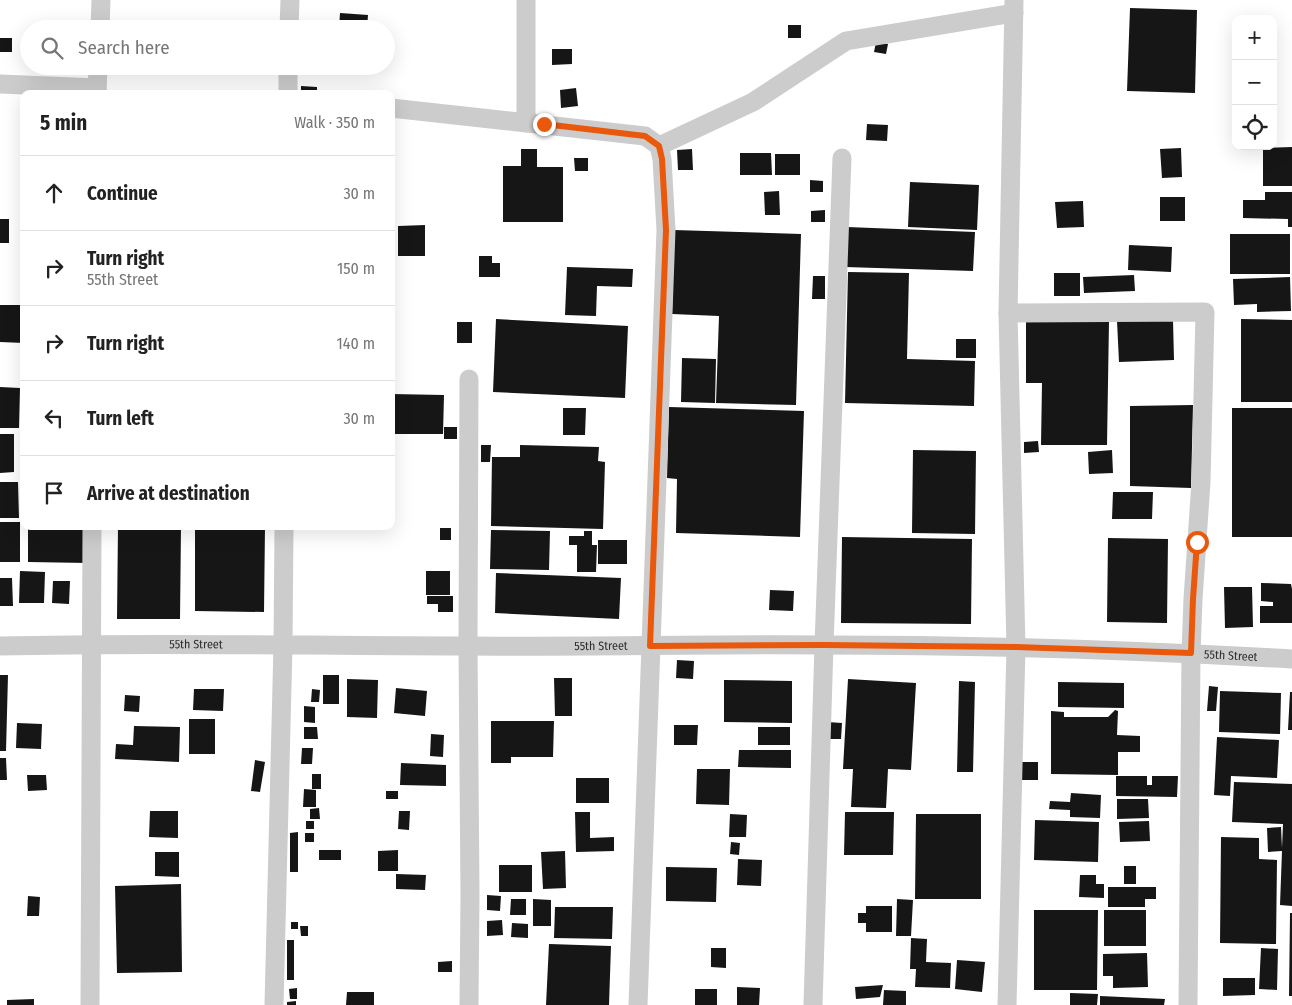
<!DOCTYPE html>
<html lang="en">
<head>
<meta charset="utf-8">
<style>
	body { margin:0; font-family:"Fira Sans Condensed",sans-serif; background:#f6f6f6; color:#222 }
	.controls { position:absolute; right:15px; top:15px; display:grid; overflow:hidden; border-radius:10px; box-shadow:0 5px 20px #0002 }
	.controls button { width:45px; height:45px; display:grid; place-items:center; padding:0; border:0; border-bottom:1px solid #e0e0e0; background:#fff; color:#222; font:25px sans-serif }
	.stop { position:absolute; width:15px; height:15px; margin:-11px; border:4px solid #ea580c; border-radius:50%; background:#fff }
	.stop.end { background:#ea580c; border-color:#fff; box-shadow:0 1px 5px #0008 }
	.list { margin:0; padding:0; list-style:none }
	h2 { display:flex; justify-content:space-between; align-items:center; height:65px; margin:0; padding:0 20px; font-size:21px }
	h2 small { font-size:16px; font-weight:400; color:#767676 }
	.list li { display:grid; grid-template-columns:32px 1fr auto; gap:15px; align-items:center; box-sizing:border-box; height:75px; padding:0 20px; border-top:1px solid #e0e0e0 }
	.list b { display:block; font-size:19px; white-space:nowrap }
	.list p { margin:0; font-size:16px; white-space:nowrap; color:#767676 }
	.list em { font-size:16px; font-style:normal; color:#767676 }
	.icon { flex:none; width:28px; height:28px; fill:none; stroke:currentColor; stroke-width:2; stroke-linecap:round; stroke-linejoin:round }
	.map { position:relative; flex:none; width:1292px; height:1005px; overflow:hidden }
	.search { position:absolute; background:#fff; box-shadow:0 5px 20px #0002; left:20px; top:20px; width:375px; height:55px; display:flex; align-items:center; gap:12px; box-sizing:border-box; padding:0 18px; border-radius:28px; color:#767676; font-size:19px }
	.panel { position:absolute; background:#fff; box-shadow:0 5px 20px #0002; left:20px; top:90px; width:375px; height:440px; border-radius:10px }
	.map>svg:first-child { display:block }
</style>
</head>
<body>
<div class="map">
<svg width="1292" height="1005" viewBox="0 0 1292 1005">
	<rect width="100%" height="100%" fill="#fff"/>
	<path fill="#161616" d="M1130 8 1197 10 1195 93 1127 91Z
		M340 13 368 15 367 29H339Z
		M788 25H801V38H788Z
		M0 38H12V52H0Z
		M876 42 888 44 886 54 874 52Z
		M552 49H572V64L552 65Z
		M301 86 317 87V94H301Z
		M576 88 578 106 561 108 560 90Z
		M867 124 888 125 887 141 866 140Z
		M1292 147V186H1263V148Z
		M1181 148 1182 177 1162 178 1160 149Z
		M521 149H537V167H563V222H503V166H521Z
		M692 149 693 170H678L677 150Z
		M740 153H771L772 175H740Z
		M775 154H800V175H775Z
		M574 158H588V171H575Z
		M810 180 823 181V192H810Z
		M910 182 979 185 977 230 908 227Z
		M779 191 780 215H765L764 192Z
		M1265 192H1292V227H1288V219L1243 218V200H1265Z
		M1160 197H1185V221H1160Z
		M1083 201 1084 227 1057 228 1055 202Z
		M825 210V222H811V211Z
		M0 219H9V243H0Z
		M425 225V256H398V226Z
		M847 227 975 232 973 271 845 267Z
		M674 230 801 234 796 405 716 403 719 316 672 314Z
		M1230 234H1290V274H1230Z
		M21 238H24V252H21Z
		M1129 245 1172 247 1171 272 1128 270Z
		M479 256H492V263H500V277H479Z
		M567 267 633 269 632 287 597 286 596 316 565 315Z
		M848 272 909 273 907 359 975 361 974 406 845 403Z
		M1054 273H1080V296H1054Z
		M1134 275 1135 291 1084 293 1083 277Z
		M813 276H825V299H812Z
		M1290 277 1291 311 1257 312V304L1234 305 1233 279Z
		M0 305H24V343L0 342Z
		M496 319 628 326 625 398 493 392Z
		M1241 319 1292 320V402H1241Z
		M1173 320 1174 360 1119 362 1117 321Z
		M1026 321H1109L1107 445H1041L1042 383H1026Z
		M457 322H472V343H457Z
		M956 339H976V358H956Z
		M682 358 716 359 715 403 681 402Z
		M0 387 20 388 19 428H0Z
		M391 394 444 395 443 434H391Z
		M1193 405 1191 488 1130 486V406Z
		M669 407 804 411 800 537 676 533 677 479 667 478Z
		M563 408H586L585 435H563Z
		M1232 408H1292V537H1232Z
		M444 427H457V439H444Z
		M0 434H14V472L0 473Z
		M1038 441 1039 452 1024 453V442Z
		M481 445H491L490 462H481Z
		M520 445 599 447 598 461 605 462 603 529 491 526 492 457H520Z
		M913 450 976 451 975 534 912 533Z
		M1112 450 1113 473 1089 474 1088 452Z
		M0 482H18L19 518H0Z
		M1113 492H1153L1152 519H1112Z
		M0 522H20V562H0Z
		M28 526H89L88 563 28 562Z
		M118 526H181L180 619H117Z
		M195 526H265L264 612 195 611Z
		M440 528H451V540H440Z
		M491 530 550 531 549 570 490 569Z
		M584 531H592V545H597L596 572H577V545H569V536H584Z
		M842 537 972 539 971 624 841 623Z
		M1108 538 1168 539 1167 623 1107 622Z
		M598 540H627V564H598Z
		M20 571 45 572 44 603H19Z
		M426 571H450V595H426Z
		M496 573 621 578 619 619 495 613Z
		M0 578H12L13 606H0Z
		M53 581H70L69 604 52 603Z
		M1261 583 1291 584 1292 589V623H1260V606H1273V602L1261 601Z
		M1224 587H1252L1253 627 1225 628Z
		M770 590 794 591 793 611 769 610Z
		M427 596H453V612H438V604H427Z
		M677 660 694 661 693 679 676 678Z
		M0 675H8L6 751H0Z
		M323 675H339V704H323Z
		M554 678H572V716H555Z
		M347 679 378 680 377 718 347 717Z
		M848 679 916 683 911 770 888 769 886 808 851 807 853 769H843Z
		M724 680 792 681V723L724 722Z
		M959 681 975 682 973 772H957Z
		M1058 682 1124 683V708L1058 707Z
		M1209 686 1218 687 1216 711H1207Z
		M396 688 427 691 425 716 394 713Z
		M194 689H224L223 711 193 710Z
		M312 689 320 690 319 702H311Z
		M1220 691 1281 693 1280 734 1219 732Z
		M1290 692H1292V730H1288Z
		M125 695 140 696 139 712 124 711Z
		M304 706 315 707V723L304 722Z
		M1115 710 1118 711 1117 735 1140 736V752H1118V775L1051 774V711L1064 712V717H1108Z
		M189 719H215V754H189Z
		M491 721H554L553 757H511V763H491Z
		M827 722 842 723 841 739H827Z
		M17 723 42 724 41 749 16 748Z
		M674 725H698L697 745H674Z
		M134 726 180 727 179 762 115 759 116 744 133 745Z
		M304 727H317L318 739H304Z
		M758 727H790V745H758Z
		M431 734 444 735 443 757 430 756Z
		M1217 737 1279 740 1277 778 1231 776 1230 796 1214 795Z
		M302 748H313L312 764H301Z
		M739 750H791V768L738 767Z
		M0 758H6L7 780H0Z
		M255 760 265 762 260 792 251 791Z
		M1020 762H1038V780H1020Z
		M401 763 446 765V786L400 785Z
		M697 769H730L729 805 696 804Z
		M312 774H321V789H312Z
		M27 775H46L47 790 28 791Z
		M1116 776H1147V785H1152V776H1178L1177 797 1116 796Z
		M576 778H609V803H576Z
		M1234 782 1292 784V906L1280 905 1282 851 1268 852 1267 828 1281 827 1282 848 1283 824 1232 822Z
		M304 789 316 790V807H303Z
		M386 791H398V799H386Z
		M1071 793 1101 795 1100 818 1070 817V810L1049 809 1050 801 1070 802Z
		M1117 799H1148L1149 818 1117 819Z
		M319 808 320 819H310V809Z
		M150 811H178V838L149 837Z
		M399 811H410L409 830 398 829Z
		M575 812H590V838L614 837V851L576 852Z
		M845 812H894L893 855H844Z
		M730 814 747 815 746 837H729Z
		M916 814H981V899H915Z
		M1035 820 1099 822 1098 862 1034 860Z
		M306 821H314V829H306Z
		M1149 821 1150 841 1120 842 1119 822Z
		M298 832V872H290V833Z
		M305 833H314V842H305Z
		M1221 837 1259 838V859L1277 860 1276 944 1220 943Z
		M731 842 740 843 739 855 730 854Z
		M319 850H341V860H319Z
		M398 850V871H378V851Z
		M565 851 566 888 543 889 541 852Z
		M155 852H179V877L155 876Z
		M738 859 762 860 761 886 737 885Z
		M499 865H532V892H499Z
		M1124 866H1136V884H1124Z
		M666 867 717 868 716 902 666 901Z
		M396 874 426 875 425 890 396 889Z
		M1080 875H1096V884H1104V898L1079 897Z
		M181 884 182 972 117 973 115 886Z
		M1108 887H1156V899H1145V907H1108Z
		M487 895 501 896 500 911 487 910Z
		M28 896 40 897 39 916H27Z
		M511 899H526V915H510Z
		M533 899 551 900V926H533Z
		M897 899 913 900 911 936H896Z
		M866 906H892V932H866V923H858V913H866Z
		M555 907H613L612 939 554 938Z
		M1034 910H1098L1097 990H1034Z
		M1104 910H1146V946H1104Z
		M1290 913H1292V996H1289Z
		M502 920 503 935 487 936V921Z
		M291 922H298V929H291Z
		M512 923 528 924V938L511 937Z
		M300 926H308V936H301Z
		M911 938 927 939 926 962 951 963 950 988 915 987 916 969H910Z
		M287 940H294V980H287Z
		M549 944 611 946 609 1005H546Z
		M711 948H726V968L711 967Z
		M1261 948 1278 949 1277 990 1259 989Z
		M1147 953 1148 987 1113 988V976H1103V954Z
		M957 960 985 962 982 992 955 989Z
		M452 961V972H438V962Z
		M1223 978H1255V995L1223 996Z
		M883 985 880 997 856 999 855 987Z
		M737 987 760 988 759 1005H737Z
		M297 988V999H290L289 989Z
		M695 989H717V1005H695Z
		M884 990 906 991V1005H883Z
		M347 992H374V1005H346Z
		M1070 993 1098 994 1097 1005H1070Z
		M1100 996 1165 999 1164 1005H1100Z
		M34 999V1005H7V1000Z
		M296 1001V1005H287V1002Z"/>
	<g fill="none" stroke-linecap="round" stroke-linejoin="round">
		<g stroke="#ccc" stroke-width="19">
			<path d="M526 0V123"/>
			<path d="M100 29 101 0"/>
			<path d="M289 29 290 0"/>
			<path d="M0 84 97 88"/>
			<path d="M97 94 98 66"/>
			<path d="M288 94V66"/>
			<path d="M391 108 645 136 659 146 662 159 666 230 638 1005"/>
			<path d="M659 146 753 102 846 41 1014 13"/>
			<path d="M1008 313 1205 312 1201 482 1193 599 1191 653 1188 1005"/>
			<path d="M469 379 468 646 470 895 469 1005"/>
			<path id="s1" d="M0 646C156 642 312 646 468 646 587 647 706 644 825 645 981 645 1136 650 1292 659"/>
			<path d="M90 1005 92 526"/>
			<path d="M274 1005 283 645 284 526"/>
			<path d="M813 1005 824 645 842 158"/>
			<path d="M1007 1005 1016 647 1008 313 1014 0"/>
		</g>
	</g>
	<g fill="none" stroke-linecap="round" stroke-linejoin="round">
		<path stroke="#ea580c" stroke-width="6" d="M544 124 645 136 659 146 662 159 666 230 650 646 824 645 1016 647 1191 653 1193 599 1197 542"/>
	</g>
	<g text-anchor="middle" stroke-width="5" stroke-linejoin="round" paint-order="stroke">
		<g font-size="12" fill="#2f2f2f" stroke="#fff">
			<text dy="4" stroke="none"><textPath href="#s1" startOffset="196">55th Street</textPath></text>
			<text dy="4" stroke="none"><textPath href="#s1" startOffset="601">55th Street</textPath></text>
			<text dy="4" stroke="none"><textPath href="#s1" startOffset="1231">55th Street</textPath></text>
		</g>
	</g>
</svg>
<div class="controls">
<button>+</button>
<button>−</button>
<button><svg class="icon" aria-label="locate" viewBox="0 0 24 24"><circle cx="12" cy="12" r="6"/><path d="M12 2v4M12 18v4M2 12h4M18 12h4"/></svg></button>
</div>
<div class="stop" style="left:1197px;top:542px"></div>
<div class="stop end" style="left:544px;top:124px"></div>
<div class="search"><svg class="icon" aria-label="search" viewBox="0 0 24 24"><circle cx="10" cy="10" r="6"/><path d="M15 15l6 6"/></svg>Search here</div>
<section class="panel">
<h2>5 min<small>Walk · 350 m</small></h2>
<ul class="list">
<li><svg class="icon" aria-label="ahead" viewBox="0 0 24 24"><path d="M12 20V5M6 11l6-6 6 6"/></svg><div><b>Continue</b></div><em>30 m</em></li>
<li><svg class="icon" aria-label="right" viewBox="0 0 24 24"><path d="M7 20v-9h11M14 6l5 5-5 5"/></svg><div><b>Turn right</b><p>55th Street</p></div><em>150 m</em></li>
<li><svg class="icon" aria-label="right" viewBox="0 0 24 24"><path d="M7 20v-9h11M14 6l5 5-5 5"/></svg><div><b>Turn right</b></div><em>140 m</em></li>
<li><svg class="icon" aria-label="left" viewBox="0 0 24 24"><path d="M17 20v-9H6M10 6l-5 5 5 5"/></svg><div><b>Turn left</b></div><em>30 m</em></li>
<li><svg class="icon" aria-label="arrive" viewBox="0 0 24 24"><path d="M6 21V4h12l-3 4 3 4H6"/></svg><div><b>Arrive at destination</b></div></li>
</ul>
</section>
</div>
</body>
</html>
